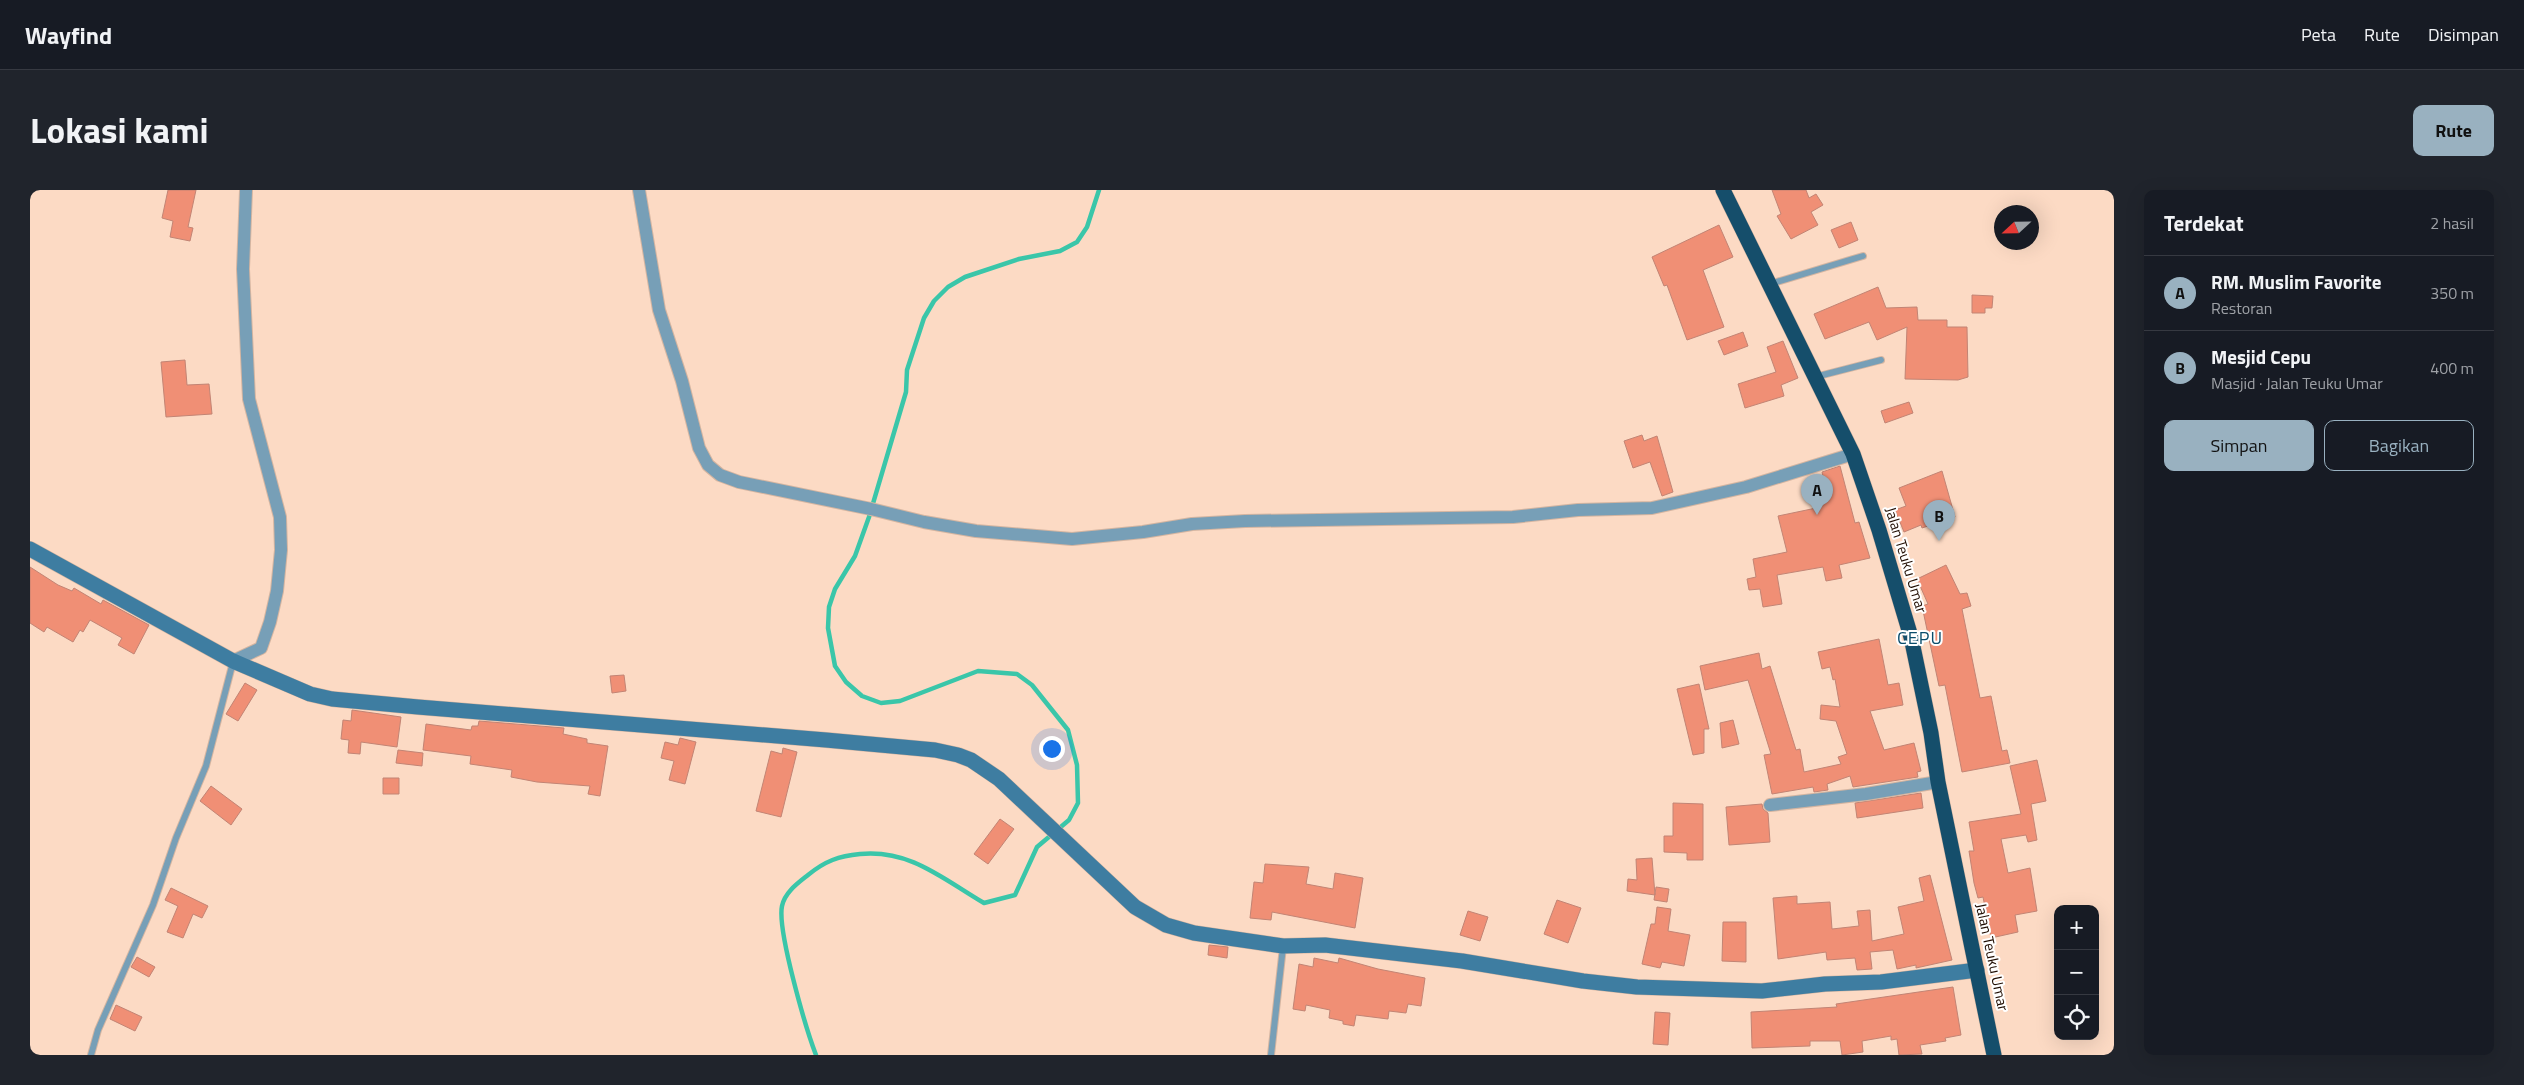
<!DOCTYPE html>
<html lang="id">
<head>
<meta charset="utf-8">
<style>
	body { margin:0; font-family:"Titillium Web",sans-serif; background:#20242c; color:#f1f3f6 }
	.controls { position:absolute; right:15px; bottom:15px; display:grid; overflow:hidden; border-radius:10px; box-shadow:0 5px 20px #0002 }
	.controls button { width:45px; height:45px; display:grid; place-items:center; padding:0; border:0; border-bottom:1px solid #363941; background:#171b24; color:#f1f3f6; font:25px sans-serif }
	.compass { position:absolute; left:1964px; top:15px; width:45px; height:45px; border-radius:50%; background:#171b24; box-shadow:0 5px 20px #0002; rotate:248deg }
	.you { position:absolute; left:1021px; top:558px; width:18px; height:18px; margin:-12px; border:4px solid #fff; border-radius:50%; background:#1a73e8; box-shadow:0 0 0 8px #1a73e833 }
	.badge { display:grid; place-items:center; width:32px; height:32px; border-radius:50%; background:#99b1c0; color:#111; font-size:16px; font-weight:700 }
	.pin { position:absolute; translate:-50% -41px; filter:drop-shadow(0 1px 2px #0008) }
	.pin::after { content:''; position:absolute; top:26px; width:18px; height:15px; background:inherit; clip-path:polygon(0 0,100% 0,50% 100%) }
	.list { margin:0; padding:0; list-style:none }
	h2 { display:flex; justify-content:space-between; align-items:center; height:65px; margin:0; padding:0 20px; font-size:21px }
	h2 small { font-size:16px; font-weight:400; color:#9ea1a6 }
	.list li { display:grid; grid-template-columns:32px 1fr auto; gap:15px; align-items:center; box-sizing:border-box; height:75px; padding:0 20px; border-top:1px solid #363941 }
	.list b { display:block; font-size:19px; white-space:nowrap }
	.list p { margin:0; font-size:16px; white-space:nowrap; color:#9ea1a6 }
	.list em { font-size:16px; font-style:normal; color:#9ea1a6 }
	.actions { display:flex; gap:10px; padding:15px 20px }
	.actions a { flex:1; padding:11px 0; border:1px solid #99b1c0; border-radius:10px; text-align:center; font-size:18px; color:#99b1c0 }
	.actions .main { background:#99b1c0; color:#111 }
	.icon { flex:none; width:28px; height:28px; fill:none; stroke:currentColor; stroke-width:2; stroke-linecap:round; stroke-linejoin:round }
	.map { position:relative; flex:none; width:2084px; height:865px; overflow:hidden; border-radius:10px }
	header { display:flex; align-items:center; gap:30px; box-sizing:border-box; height:70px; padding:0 25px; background:#171b24; border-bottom:1px solid #363941 }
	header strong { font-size:24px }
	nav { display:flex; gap:28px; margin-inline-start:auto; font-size:18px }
	.intro { display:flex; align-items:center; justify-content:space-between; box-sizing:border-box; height:120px; padding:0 30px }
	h1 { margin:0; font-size:35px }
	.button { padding:12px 22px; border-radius:10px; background:#99b1c0; color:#111; font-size:18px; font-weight:700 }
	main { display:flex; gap:30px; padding:0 30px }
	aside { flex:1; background:#171b24; border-radius:10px; box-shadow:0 5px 20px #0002 }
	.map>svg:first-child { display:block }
</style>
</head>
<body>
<header>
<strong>Wayfind</strong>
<nav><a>Peta</a><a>Rute</a><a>Disimpan</a></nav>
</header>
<div class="intro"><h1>Lokasi kami</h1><a class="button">Rute</a></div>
<main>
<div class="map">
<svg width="2084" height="865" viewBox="0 0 2084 865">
	<rect width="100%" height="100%" fill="#fcdac4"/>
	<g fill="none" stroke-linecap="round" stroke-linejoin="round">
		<path stroke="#3ac6a9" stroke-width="4.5" d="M786 865C776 839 747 740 752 716 755 702 768 693 778 685 795 671 809 666 830 664 880 659 913 689 954 713L985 705 1007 657 1039 630 1048 613 1047 575 1038 540 1002 495 987 484 948 481 870 511 851 513 832 506 816 492 805 476 798 438 799 417 805 399 825 366 839 327 876 202 877 180 894 128 904 111 918 97 935 87 989 69 1030 61 1047 52 1057 37 1069 0"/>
	</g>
	<path fill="#f08f75" stroke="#c28474" d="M138 0H166L158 37 163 38 160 51 140 47 143 31 132 28Z
		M1742 0H1776L1779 8 1786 4 1793 15 1781 22 1788 35 1761 49 1747 26 1751 24Z
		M1821 32 1828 50 1809 58 1801 40Z
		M1689 35 1703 67 1673 80 1694 137 1657 150 1637 95 1634 96 1622 67Z
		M1848 97 1856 118 1887 117 1888 130H1917V137H1937L1938 187 1928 190 1875 189 1877 137 1847 150 1839 132 1795 149 1784 124Z
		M1942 105 1963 106 1962 118H1955V123H1942Z
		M1713 142 1718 156 1694 165 1688 151Z
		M1753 151 1768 188 1751 195 1754 206 1715 218 1708 194 1746 182 1737 157Z
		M155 170 157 195 179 194 182 224 136 227 131 172Z
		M1879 212 1883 223 1855 233 1851 221Z
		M1612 245 1614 251 1627 246 1643 302 1632 306 1620 272 1603 278 1594 251Z
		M1810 276 1825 333 1829 332 1840 368 1809 375 1812 388 1796 391 1793 377 1747 385 1752 414 1733 417 1730 399 1719 400 1717 389 1726 387 1723 369 1757 362 1748 326 1791 317 1785 296 1795 294 1792 282Z
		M1912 281 1925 327 1892 338 1891 335 1874 342 1865 320 1876 316 1869 298Z
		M1916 375 1930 404 1937 403 1941 416 1932 419 1950 508 1961 506 1972 561 1977 560 1980 573 1932 582 1915 495 1909 496 1892 416 1898 414 1887 389Z
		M0 377 28 395 42 401 44 398 71 414 73 410 119 435 104 464 88 455 92 448 60 430 53 442 50 440 43 452 17 437 14 442 0 433Z
		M1849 449 1858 495 1869 493 1873 515 1840 521 1854 560 1884 553 1891 581 1887 582 1888 587 1823 597 1820 586 1797 594 1798 600 1784 602 1783 597 1742 604 1734 565 1741 564 1718 490 1675 500 1670 476 1729 463 1732 479 1740 476 1766 560 1770 559 1774 582 1811 574 1808 567 1817 564 1806 531 1790 529 1791 515 1810 517 1805 489 1803 490 1800 477 1792 479 1788 462Z
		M594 485 596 501 582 503 580 486Z
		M215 493 227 500 208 531 196 524Z
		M1669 494 1679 539H1674V563L1663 565 1647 499Z
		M322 520 371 527 367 557 331 552 330 564 318 563 319 550 311 549 313 530 321 531Z
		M1703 530 1709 554 1692 558 1690 533Z
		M449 531 534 538 533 544 557 549V553L578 556 570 606 558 604 560 596 507 592 481 587 482 580 440 574 441 566 393 560 396 534 441 540 442 536H448Z
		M650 548 666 552 655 594 639 590 644 571 631 568 635 552 648 555Z
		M753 558 767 562 751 627 726 621 741 561 752 564Z
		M368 560 393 563 392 576 366 573Z
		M2007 570 2016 611 2001 614 2007 650 1998 652 1996 645 1971 649 1978 683 2000 678 2007 721 1985 725 1988 742 1961 748 1953 707 1948 708 1944 693 1939 661H1944L1939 632 1991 624 1980 576Z
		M353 588H369V604H353Z
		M181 596 212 619 201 635 170 611Z
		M1891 603 1893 618 1827 628 1825 613Z
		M1643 613 1673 614V670H1657V663L1634 662V646H1643Z
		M1732 614 1733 619 1738 623 1740 652 1699 655 1696 617Z
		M970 629 984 639 958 674 944 664Z
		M1622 668 1625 705 1597 701 1598 689 1607 690 1606 669Z
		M1235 674 1279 677 1276 694 1303 699 1305 683 1333 688 1325 738 1242 722 1241 730 1220 728 1224 692 1233 693Z
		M1900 685 1922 770 1886 778V775L1867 779 1863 760 1840 762 1842 779 1827 780 1825 768 1797 770 1796 762 1748 769 1743 708 1767 706V714L1800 712 1802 739 1829 736 1827 721 1840 720 1842 751 1874 744 1868 717 1894 711 1889 688Z
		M1626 697 1639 699 1637 712 1624 710Z
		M141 698 178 716 172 728 163 724 153 748 137 742 148 716 135 710Z
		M1527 710 1551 718 1538 753 1514 744Z
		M1627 717 1641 719 1638 741 1660 745 1654 776 1632 772 1630 778 1612 774 1621 734H1625Z
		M1438 721 1458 727 1450 751 1430 745Z
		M1693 732H1716V772L1692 771Z
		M1179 755 1198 757 1197 768 1178 765Z
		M107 767 125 777 119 787 101 777Z
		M1284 768 1308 773 1309 768 1348 779 1395 788 1391 816 1378 814 1376 823 1359 821 1358 829 1326 825 1324 836 1313 834V831L1299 828 1300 820 1276 815 1275 821 1263 819 1269 774 1283 777Z
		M1923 797 1931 845 1915 848 1916 851 1890 855 1892 864 1869 865 1867 849 1861 850V846L1832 851 1833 862 1812 865 1810 851H1780V856L1722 858 1721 822 1807 817 1806 814Z
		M86 815 112 827 105 841 80 829Z
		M1625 822 1640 823 1638 855 1623 854Z"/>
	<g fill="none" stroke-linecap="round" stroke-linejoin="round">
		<g stroke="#d4b5a1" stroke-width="8">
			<path id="lane" d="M1740 94 1833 66
				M1785 187 1851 170
				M61 865 68 840 123 715 146 648 176 576 203 472
				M1241 865 1253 757"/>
		</g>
		<g stroke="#d4b5a1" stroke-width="14">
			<path id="street" d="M609 0 629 120 652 191 669 258 678 275 690 285 709 292 841 319 894 332 946 341 1042 349 1113 342 1162 334 1215 331 1483 327 1548 320 1622 318 1716 297 1823 264
				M203 471 231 458 240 432 247 401 251 360 250 327 219 209 213 79 216 0
				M1740 615 1836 604 1908 592"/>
		</g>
		<g stroke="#d4b5a1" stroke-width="16">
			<path id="secondary" d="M0 359 203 471 280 504 302 509 388 517 796 550 905 560 928 565 941 570 969 589 1105 717 1136 735 1164 743 1253 756 1295 755 1432 771 1553 791 1607 797 1732 801 1795 794 1851 792 1947 780"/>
		</g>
		<g stroke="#d4b5a1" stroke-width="16">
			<path id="highway" d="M1693 0 1823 264 1849 340 1881 447 1901 543 1908 592 1964 865"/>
		</g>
		<use href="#lane" stroke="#779fb7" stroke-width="6"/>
		<use href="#street" stroke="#779fb7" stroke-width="12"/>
		<use href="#secondary" stroke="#3e7da1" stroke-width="15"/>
		<use href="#highway" stroke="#154e6b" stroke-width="15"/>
	</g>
	<g text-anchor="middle" stroke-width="4" stroke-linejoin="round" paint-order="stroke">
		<g font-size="15" fill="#200d02" stroke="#fff">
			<text transform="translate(1876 370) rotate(73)" y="5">Jalan Teuku Umar</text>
			<text transform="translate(1962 767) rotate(78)" y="5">Jalan Teuku Umar</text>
		</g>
		<g font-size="18" letter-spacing="1" fill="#0b4d6c" stroke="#fff">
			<text x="1890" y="454">CEPU</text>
		</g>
	</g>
</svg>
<div class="controls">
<button>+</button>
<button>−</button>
<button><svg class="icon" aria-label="locate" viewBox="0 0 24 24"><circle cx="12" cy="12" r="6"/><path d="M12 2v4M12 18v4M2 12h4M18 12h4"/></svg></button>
</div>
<svg class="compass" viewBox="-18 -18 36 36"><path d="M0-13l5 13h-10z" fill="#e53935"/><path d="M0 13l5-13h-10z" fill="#9ea1a6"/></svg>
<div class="you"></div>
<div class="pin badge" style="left:1787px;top:325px">A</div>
<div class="pin badge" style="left:1909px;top:351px">B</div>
</div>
<aside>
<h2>Terdekat<small>2 hasil</small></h2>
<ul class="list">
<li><span class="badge">A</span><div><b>RM. Muslim Favorite</b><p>Restoran</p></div><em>350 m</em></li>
<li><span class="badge">B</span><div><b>Mesjid Cepu</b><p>Masjid · Jalan Teuku Umar</p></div><em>400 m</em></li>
</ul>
<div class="actions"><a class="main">Simpan</a><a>Bagikan</a></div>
</aside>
</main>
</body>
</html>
